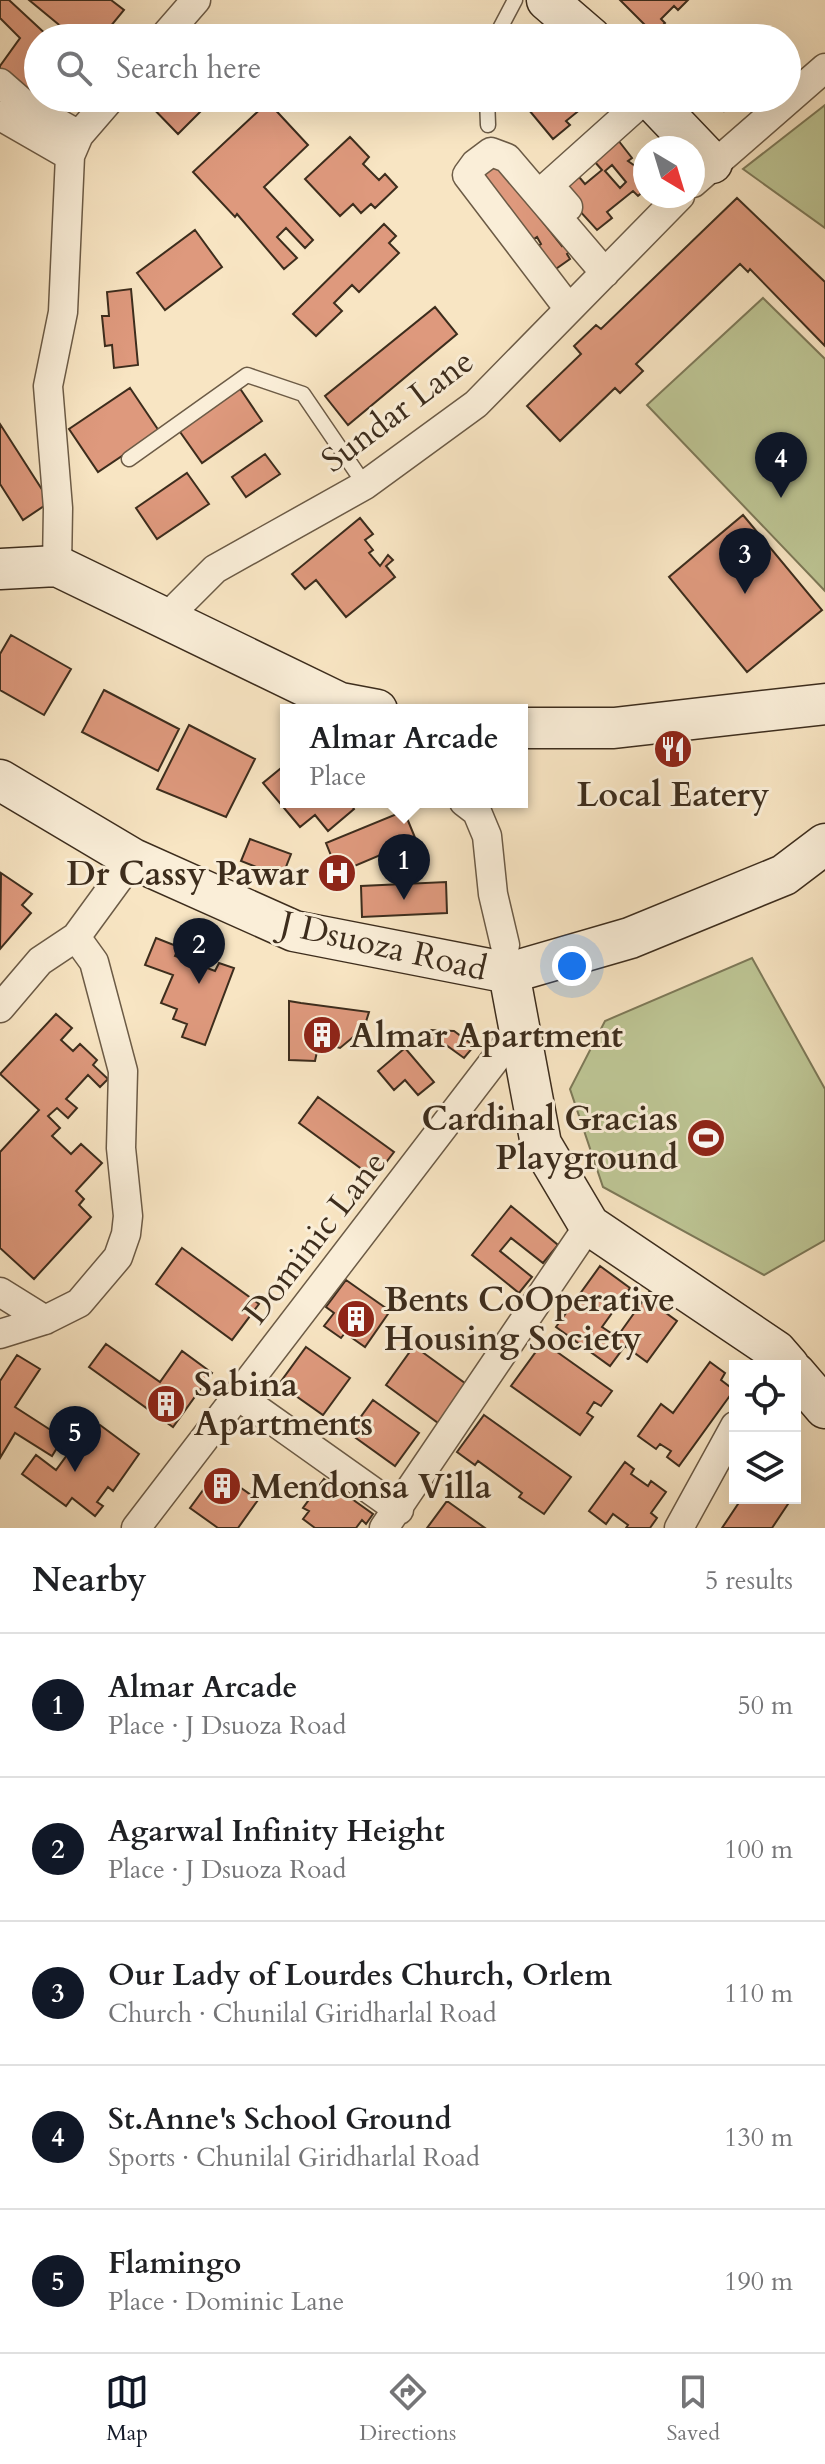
<!DOCTYPE html>
<html lang="en">
<head>
<meta charset="utf-8">
<style>
	body { margin:0; font-family:Cardo,serif; background:#f6f6f6; color:#202124 }
	.controls { position:absolute; right:24px; bottom:24px; display:grid; overflow:hidden; border-radius:0px; box-shadow:0 8px 32px #0002 }
	.controls button { width:72px; height:72px; display:grid; place-items:center; padding:0; border:0; border-bottom:2px solid #e0e0e0; background:#fff; color:#202124; font:40px sans-serif }
	.compass { position:absolute; left:633px; top:136px; width:72px; height:72px; border-radius:50%; background:#fff; box-shadow:0 8px 32px #0002; rotate:142deg }
	.you { position:absolute; left:572px; top:966px; width:28px; height:28px; margin:-20px; border:6px solid #fff; border-radius:50%; background:#1a73e8; box-shadow:0 0 0 12px #1a73e833 }
	.badge { display:grid; place-items:center; width:52px; height:52px; border-radius:50%; background:#111827; color:#fff; font-size:26px; font-weight:700 }
	.pin { position:absolute; translate:-50% -66px; filter:drop-shadow(0 2px 4px #0008) }
	.pin::after { content:''; position:absolute; top:42px; width:28px; height:24px; background:inherit; clip-path:polygon(0 0,100% 0,50% 100%) }
	.popup { position:absolute; left:280px; top:704px; width:248px; height:104px; box-sizing:border-box; display:grid; place-content:center; border-radius:0px; background:#fff; filter:drop-shadow(0 2px 6px #0005); font-size:26px; white-space:nowrap; color:#757577 }
	.popup b { font-size:30px; color:#202124 }
	.popup::after { content:''; position:absolute; left:50%; top:100%; margin-left:-16px; border:16px solid transparent; border-top-color:#fff }
	.list { margin:0; padding:0; list-style:none }
	h2 { display:flex; justify-content:space-between; align-items:center; height:104px; margin:0; padding:0 32px; font-size:34px }
	h2 small { font-size:26px; font-weight:400; color:#757577 }
	.list li { display:grid; grid-template-columns:52px 1fr auto; gap:24px; align-items:center; box-sizing:border-box; height:144px; padding:0 32px; border-top:2px solid #e0e0e0 }
	.list b { display:block; font-size:30px; white-space:nowrap }
	.list p { margin:0; font-size:26px; white-space:nowrap; color:#757577 }
	.list em { font-size:26px; font-style:normal; color:#757577 }
	.icon { flex:none; width:44px; height:44px; fill:none; stroke:currentColor; stroke-width:2; stroke-linecap:round; stroke-linejoin:round }
	.map { position:relative; flex:none; width:825px; height:1528px; overflow:hidden }
	.search { position:absolute; background:#fff; box-shadow:0 8px 32px #0002; left:24px; right:24px; top:24px; height:88px; display:flex; align-items:center; gap:20px; box-sizing:border-box; padding:0 28px; border-radius:44px; color:#757577; font-size:30px }
	.sheet { height:824px; background:#fff }
	nav { display:flex; justify-content:space-around; align-items:center; box-sizing:border-box; height:112px; border-top:2px solid #e0e0e0; background:#fff; font-size:22px; color:#757577 }
	nav a { display:grid; justify-items:center; gap:4px }
	nav .on { color:#111827 }
	.map>svg:first-child { display:block }
</style>
</head>
<body>
<div class="map">
<svg width="825" height="1528" viewBox="0 0 825 1528">
	<rect width="100%" height="100%" fill="#f8e5c3"/>
	<filter id="stains"><feTurbulence type="fractalNoise" baseFrequency=".0025" numOctaves="4"/><feColorMatrix values="0 0 0 0 .2 0 0 0 0 .09 0 0 0 0 .02 0 0 0 .5 -.17"/></filter>
	<radialGradient id="worn" r=".72"><stop offset=".6" stop-color="#630" stop-opacity="0"/><stop offset="1" stop-color="#630" stop-opacity=".3"/></radialGradient>
	<path fill="#bdc594" stroke="#7d7958" stroke-width="2" d="M825 105V228L743 169Z
		M763 298 825 359V591L647 405Z
		M752 958 825 1089V1240L764 1275 603 1187 570 1089 605 1021Z"/>
	<path fill="#de997d" stroke="#3d2d1d" stroke-width="2" fill-rule="evenodd" d="M0 0H9L50 38H38V80L28 99 0 73V66L20 38 0 18Z
		M29 0H111L124 10 101 38H75Z
		M620 0H688L678 10 674 6 661 19 665 23 654 34Z
		M143 98H214L178 134Z
		M519 98H603L591 108 587 104 566 121 570 125 553 139Z
		M713 98H738L724 111Z
		M268 102 308 145 264 187 313 240 305 248 286 228 277 237 297 258 284 269 237 214 235 217 193 172Z
		M350 137 369 157 363 164 379 180 385 174 397 187 375 208 371 204 361 213 353 204 340 216 305 179Z
		M618 140 632 158 628 161 645 173V190L638 196 633 191 607 212 612 218 597 230 556 185 574 171 585 184 602 170 594 161ZM612 165 626 182 620 188 605 171Z
		M492 158 562 246 566 243 571 251 567 254 570 259 550 273 533 250 541 244 537 237 528 243 475 171Z
		M737 198 825 282V346L750 269 748 272 740 264 636 364 643 371 620 393 615 388 560 441 527 406 581 354 574 346 596 325 601 329Z
		M384 224 396 236 389 243 399 253 359 292 352 285 334 303 342 311 316 336 293 314Z
		M195 230 222 267 165 310 137 273Z
		M131 289 138 365 114 368 112 345 105 346 102 316H109L107 292Z
		M435 307 457 334 348 425 325 396Z
		M239 387 262 421 202 463 178 429Z
		M130 388 159 431 98 472 69 429Z
		M0 424 50 502 23 520 0 484Z
		M265 454 280 474 246 497 232 477Z
		M187 473 209 504 157 539 136 508Z
		M743 515 822 610 747 672 669 577Z
		M360 518 373 534 365 540 373 550 369 553 380 566 388 555 393 560 386 566 395 577 346 617 316 580 305 589 292 574Z
		M11 635 71 669 44 715 0 690V654Z
		M104 690 179 729 158 771 82 732Z
		M189 725 255 759 226 817 157 789Z
		M286 764V802H349L354 809 328 831 315 815 300 827 263 783Z
		M404 811 416 840 338 873 326 843Z
		M250 839 291 854 282 877 241 861Z
		M1 873 32 894 22 905 31 913 0 949Z
		M446 882 447 913 362 917 361 886Z
		M156 938 179 947 175 956 215 971 219 963 234 968 205 1045 182 1037 187 1024 173 1019 177 1009 161 1003 173 975 145 965Z
		M289 1001 301 1003 369 1012 364 1028 340 1048 319 1042 315 1061 289 1060Z
		M56 1014 72 1028 61 1040 73 1051 80 1044 97 1060 93 1065 108 1079 100 1087 88 1075 66 1099 77 1108 68 1118 57 1108 48 1116 60 1128 52 1136 71 1154 81 1144 102 1163 76 1191 84 1199 79 1205 91 1217 34 1279 0 1248V1152L39 1110 0 1074Z
		M429 1030 454 1031 474 1046 464 1058 446 1045 428 1044Z
		M405 1048 434 1082 418 1095 405 1080 394 1090 378 1071Z
		M318 1097 394 1152 374 1178 299 1123Z
		M511 1206 558 1245 543 1263 511 1238 500 1251 532 1277 519 1293 472 1255Z
		M182 1248 259 1304 232 1340 156 1284Z
		M600 1266 630 1288 602 1327 617 1337 655 1284 665 1291 655 1305 677 1321 647 1362 625 1346 610 1366 556 1327Z
		M346 1280 390 1311 365 1347 345 1333 341 1338 324 1326 334 1313 326 1307Z
		M543 1342 612 1391 601 1406 594 1402 587 1413 593 1417 580 1435 511 1386Z
		M106 1344 160 1382 182 1351 212 1373 173 1427 89 1367Z
		M414 1346 473 1389 445 1428 386 1385Z
		M306 1347 350 1378 323 1415 279 1384Z
		M17 1355 40 1369 15 1407 63 1438 52 1456 15 1433 0 1458V1381Z
		M710 1362 725 1373 721 1380 734 1390 679 1466 667 1457 671 1451 660 1444 656 1449 638 1436 661 1404 673 1413Z
		M373 1400 419 1433 395 1466 349 1433Z
		M484 1415 571 1477 544 1514 519 1497 522 1493 478 1461 475 1465 457 1452Z
		M100 1425 139 1454 113 1491 108 1487 97 1502 103 1506 95 1516 72 1498 66 1506 22 1474 36 1455 56 1470 81 1436 87 1441Z
		M625 1462 634 1469 631 1474 648 1486 651 1481 666 1492 651 1513 657 1518 650 1528H626L628 1525 613 1514 606 1524 589 1511Z
		M217 1471 258 1500 238 1528H218L190 1508Z
		M324 1479 373 1514 366 1524 362 1520 356 1528H315L303 1519 309 1511 303 1508Z
		M742 1498H792L772 1528H722Z
		M447 1501 485 1528H427Z"/>
	<g fill="none" stroke-linecap="round" stroke-linejoin="round">
		<g stroke="#6c5b46" stroke-width="17">
			<path id="lane" d="M495 38 515 0
				M487 98 488 125
				M129 459 247 375 303 394 365 485"/>
		</g>
		<g stroke="#6c5b46" stroke-width="31">
			<path id="street" d="M163 38 196 0
				M0 83 24 104 79 135
				M0 116 70 156
				M693 183 825 68
				M568 207 549 185 646 98
				M569 309 467 175 475 164 491 152 507 158 605 273
				M57 566 58 508 48 386 63 312 70 156 79 135 111 98
				M167 617 215 569 365 485 476 404 680 196
				M464 802 477 812 487 836 493 894 505 945
				M0 1008 40 961 76 937 133 859
				M0 1292 45 1320
				M0 1334 45 1320 79 1303 118 1257 126 1234 128 1216 121 1148 123 1071 94 962 76 937
				M237 1395 399 1510
				M136 1528 520 1027
				M384 1528 589 1225
				M679 1528 735 1426"/>
		</g>
		<g stroke="#3d2d1d" stroke-width="43">
			<path id="secondary" d="M547 0 591 38
				M650 98 712 163
				M0 569 57 566 340 703 377 710
				M522 728H614L825 704
				M0 780 133 859 294 931 509 973 630 938 784 875 825 844
				M509 973 541 1144 589 1225 776 1351 789 1366
				M795 1373 825 1408"/>
		</g>
		<use href="#lane" stroke="#faeed8" stroke-width="14"/>
		<use href="#street" stroke="#faeed8" stroke-width="28"/>
		<use href="#secondary" stroke="#faeed8" stroke-width="40"/>
	</g>
	<defs>
		<g id="restaurant-disc" transform="scale(2)"><circle r="9.5" fill="#8f2418" stroke="#faeed8"/><path d="M-5-6h1v4h1v-4h1v4h1v-4h1v5L-1.5 .5V6h-2V.5L-5-1ZM5-6V6H3V1.5H1.5Q1.5-4 5-6Z" fill="#fff"/></g>
		<g id="hospital-disc" transform="scale(2)"><circle r="9.5" fill="#8f2418" stroke="#faeed8"/><path d="M-5-5h3v3.5h4V-5h3V5h-3V1.5h-4V5h-3Z" fill="#fff"/></g>
		<g id="building-disc" transform="scale(2)"><circle r="9.5" fill="#8f2418" stroke="#faeed8"/><path d="M-4-6H4V6H1V3H-1V6H-4ZM-2.5-4.3h1.7v1.8h-1.7ZM.8-4.3h1.7v1.8H.8ZM-2.5-1h1.7V.8h-1.7ZM.8-1h1.7V.8H.8Z" fill="#fff"/></g>
		<g id="stadium-disc" transform="scale(2)"><circle r="9.5" fill="#8f2418" stroke="#faeed8"/><path d="M0-5a6.5 5 0 1 0 0 10a6.5 5 0 1 0 0-10ZM-3.5-1.8h7v3.6h-7Z" fill="#fff"/></g>
	</defs>
	<g fill-rule="evenodd">
		<use href="#restaurant-disc" x="673" y="749"/>
		<use href="#hospital-disc" x="337" y="873"/>
		<use href="#building-disc" x="322" y="1035"/>
		<use href="#stadium-disc" x="706" y="1138"/>
		<use href="#building-disc" x="356" y="1319"/>
		<use href="#building-disc" x="166" y="1404"/>
		<use href="#building-disc" x="222" y="1486"/>
	</g>
	<g text-anchor="middle" stroke-width="6" stroke-linejoin="round" paint-order="stroke">
		<g font-size="34" fill="#3d2d1d" stroke="#faeed8">
			<text transform="translate(397 410) rotate(-37)" y="12">Sundar Lane</text>
			<text transform="translate(384 945) rotate(13)" y="12">J Dsuoza Road</text>
			<text transform="translate(314 1237) rotate(-52)" y="12">Dominic Lane</text>
		</g>
		<g font-size="34" font-weight="bold" fill="#3d2d1d" stroke="#faeed8" text-anchor="start">
			<text x="673" y="806" text-anchor="middle">Local Eatery</text>
			<text x="309" y="885" text-anchor="end">Dr Cassy Pawar</text>
			<text x="350" y="1047">Almar Apartment</text>
			<text x="678" y="1130" text-anchor="end">Cardinal Gracias<tspan x="678" dy="39">Playground</tspan></text>
			<text x="384" y="1311">Bents CoOperative<tspan x="384" dy="39">Housing Society</tspan></text>
			<text x="194" y="1396">Sabina<tspan x="194" dy="39">Apartments</tspan></text>
			<text x="250" y="1498">Mendonsa Villa</text>
		</g>
	</g>
	<rect width="100%" height="100%" filter="url(#stains)"/>
	<rect width="100%" height="100%" fill="url(#worn)"/>
</svg>
<div class="controls">
<button><svg class="icon" aria-label="locate" viewBox="0 0 24 24"><circle cx="12" cy="12" r="6"/><path d="M12 2v4M12 18v4M2 12h4M18 12h4"/></svg></button>
<button><svg class="icon" aria-label="layers" viewBox="0 0 24 24"><path d="M12 4l9 5-9 5-9-5zM3 14l9 5 9-5"/></svg></button>
</div>
<svg class="compass" viewBox="-18 -18 36 36"><path d="M0-13l5 13h-10z" fill="#e53935"/><path d="M0 13l5-13h-10z" fill="#757577"/></svg>
<div class="you"></div>
<div class="pin badge" style="left:404px;top:900px">1</div>
<div class="popup"><b>Almar Arcade</b>Place</div>
<div class="pin badge" style="left:199px;top:984px">2</div>
<div class="pin badge" style="left:745px;top:594px">3</div>
<div class="pin badge" style="left:781px;top:498px">4</div>
<div class="pin badge" style="left:75px;top:1472px">5</div>
<div class="search"><svg class="icon" aria-label="search" viewBox="0 0 24 24"><circle cx="10" cy="10" r="6"/><path d="M15 15l6 6"/></svg>Search here</div>
</div>
<section class="sheet">
<h2>Nearby<small>5 results</small></h2>
<ul class="list">
<li><span class="badge">1</span><div><b>Almar Arcade</b><p>Place · J Dsuoza Road</p></div><em>50 m</em></li>
<li><span class="badge">2</span><div><b>Agarwal Infinity Height</b><p>Place · J Dsuoza Road</p></div><em>100 m</em></li>
<li><span class="badge">3</span><div><b>Our Lady of Lourdes Church, Orlem</b><p>Church · Chunilal Giridharlal Road</p></div><em>110 m</em></li>
<li><span class="badge">4</span><div><b>St.Anne's School Ground</b><p>Sports · Chunilal Giridharlal Road</p></div><em>130 m</em></li>
<li><span class="badge">5</span><div><b>Flamingo</b><p>Place · Dominic Lane</p></div><em>190 m</em></li>
</ul>
</section>
<nav>
<a class="on"><svg class="icon" aria-label="map" viewBox="0 0 24 24"><path d="M3 6l6-2 6 2 6-2v14l-6 2-6-2-6 2zM9 4v14M15 6v14"/></svg>Map</a>
<a><svg class="icon" aria-label="directions" viewBox="0 0 24 24"><path d="M12 3l9 9-9 9-9-9zM9 14v-3h6M13 9l2 2-2 2"/></svg>Directions</a>
<a><svg class="icon" aria-label="saved" viewBox="0 0 24 24"><path d="M7 4h10v16l-5-4-5 4z"/></svg>Saved</a>
</nav>
</body>
</html>
